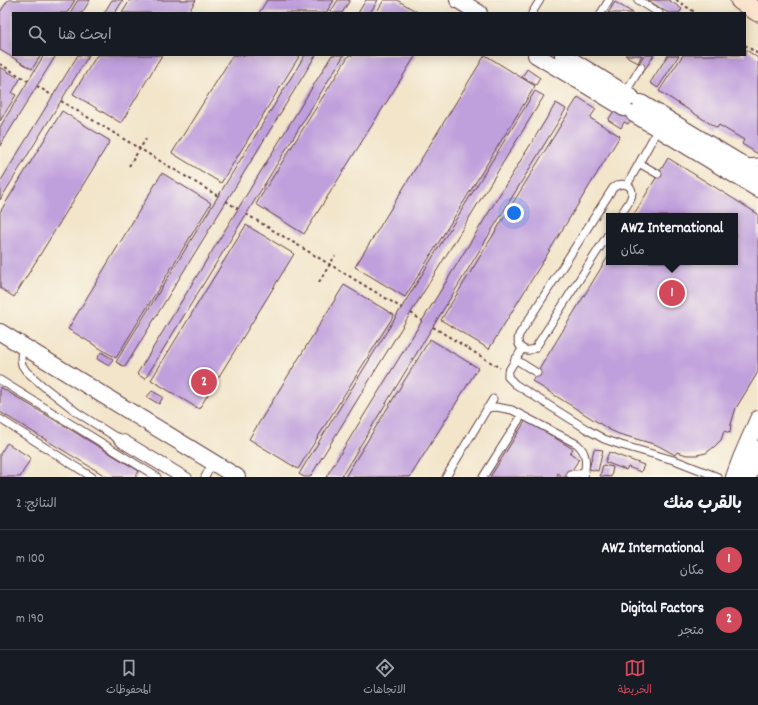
<!DOCTYPE html>
<html lang="ar">
<head>
<meta charset="utf-8">
<style>
	body { margin:0; font-family:Dekko,"Playpen Sans Arabic",sans-serif; background:#20242c; color:#f1f3f6; direction:rtl }
	.you { position:absolute; left:514px; top:213px; width:14px; height:14px; margin:-10px; border:3px solid #fff; border-radius:50%; background:#1a73e8; box-shadow:0 0 0 6px #1a73e833 }
	.badge { display:grid; place-items:center; width:26px; height:26px; border-radius:50%; background:#d1495b; color:#fff; font-size:13px; font-weight:700 }
	.pin { position:absolute; translate:-50% -50%; border:2px solid #fff; box-shadow:0 1px 4px #0006 }
	.popup { position:absolute; left:606px; top:213px; width:132px; height:52px; box-sizing:border-box; display:grid; place-content:center; border-radius:0px; background:#171b24; filter:drop-shadow(0 1px 3px #0005); font-size:13px; white-space:nowrap; color:#9ea1a6 }
	.popup b { font-size:15px; color:#f1f3f6 }
	.popup::after { content:''; position:absolute; left:50%; top:100%; margin-left:-8px; border:8px solid transparent; border-top-color:#171b24 }
	.list { margin:0; padding:0; list-style:none }
	h2 { display:flex; justify-content:space-between; align-items:center; height:52px; margin:0; padding:0 16px; font-size:17px }
	h2 small { font-size:13px; font-weight:400; color:#9ea1a6 }
	.list li { display:grid; grid-template-columns:26px 1fr auto; gap:12px; align-items:center; box-sizing:border-box; height:60px; padding:0 16px; border-top:1px solid #363941 }
	.list b { display:block; font-size:15px; white-space:nowrap }
	.list p { margin:0; font-size:13px; white-space:nowrap; color:#9ea1a6 }
	.list em { font-size:13px; font-style:normal; color:#9ea1a6 }
	.icon { flex:none; width:22px; height:22px; fill:none; stroke:currentColor; stroke-width:2; stroke-linecap:round; stroke-linejoin:round }
	.map { position:relative; flex:none; width:758px; height:477px; overflow:hidden; direction:ltr }
	.search { position:absolute; background:#171b24; box-shadow:0 2px 10px #0003; left:12px; right:12px; top:12px; height:44px; display:flex; align-items:center; gap:10px; box-sizing:border-box; padding:0 14px; border-radius:0px; color:#9ea1a6; font-size:15px }
	.sheet { height:172px; background:#171b24 }
	nav { display:flex; justify-content:space-around; align-items:center; box-sizing:border-box; height:56px; border-top:1px solid #363941; background:#171b24; font-size:11px; color:#9ea1a6 }
	nav a { display:grid; justify-items:center; gap:2px }
	nav .on { color:#d1495b }
	.map>svg:first-child { display:block }
</style>
</head>
<body>
<div class="map">
<svg width="758" height="477" viewBox="0 0 758 477">
	<rect width="100%" height="100%" fill="#fbf7ec"/>
	<filter id="ink" filterUnits="userSpaceOnUse"><feTurbulence type="fractalNoise" baseFrequency=".025" numOctaves="2"/><feDisplacementMap in="SourceGraphic" scale="8" xChannelSelector="R" yChannelSelector="G"/><feConvolveMatrix kernelMatrix="1 2 1 2 8 2 1 2 1" color-interpolation-filters="sRGB"/></filter>
	<filter id="wash" filterUnits="userSpaceOnUse"><feTurbulence type="fractalNoise" baseFrequency=".012" numOctaves="4" result="noise"/><feDisplacementMap in="SourceGraphic" scale="16" xChannelSelector="R" yChannelSelector="G"/><feGaussianBlur stdDeviation="0.9" result="paint"/><feColorMatrix in="noise" values="0 0 0 0 0 0 0 0 0 0 0 0 0 0 0 0 0 1.4 0 .05"/><feComposite in="paint" operator="in"/></filter>
	<g filter="url(#wash)">
		<rect width="100%" height="100%" fill="#f2e5ca"/>
		<g id="blocks">
			<path fill="#bf9fdc" d="M8 0H75L67 13H13V55H41L32 69 0 50V12Z
				M78 0H90L82 13H70Z
				M112 0H123L115 13H104Z
				M130 0H196L188 13H122Z
				M267 0H334L326 13H259Z
				M338 0H350L342 13H330Z
				M366 0H378L370 13H358Z
				M384 0H397L419 13H376Z
				M648 0H669L682 9 679 13H668Z
				M615 2 633 13H608Z
				M745 49 758 58V154L742 144 744 140 719 125 717 128 659 91 683 55H745Z
				M44 55H56L0 146V127Z
				M78 55H89L0 200V182Z
				M97 55H162L121 123 73 94Z
				M233 55H300L221 183 172 153Z
				M305 55H316L125 367 116 362Z
				M332 55H344L145 379 137 374Z
				M349 55H416L304 234 256 204Z
				M485 55 535 86 405 297 355 267Z
				M625 55H642L638 63Z
				M644 55H654L645 69 638 65Z
				M668 55H679L658 88 650 83Z
				M0 67 20 79 12 93 16 95 0 121Z
				M527 69 540 78 536 85 522 77Z
				M535 91 544 96 310 477H304L299 474Z
				M634 91 644 98 628 124 624 122 621 128 608 120 614 111Z
				M578 97 596 109 590 118 620 136 489 349 441 320Z
				M556 103 566 109 341 477H326Z
				M62 111 110 141 14 297 0 288V212Z
				M668 158 758 214V372L736 408 731 424 730 433 724 431 721 440 714 447 706 453 697 455H687L677 452 675 455 657 445 619 434 610 430 532 381 609 255V262H735V216H633Z
				M162 173 211 203 116 358 68 329Z
				M246 225 294 254 199 409 151 380Z
				M344 285 394 315 298 469 249 439Z
				M430 339 478 368 410 477H345Z
				M101 352 113 359 109 366 97 359Z
				M0 387 139 471 136 477H107L0 412Z
				M152 391 163 397 159 404 147 397Z
				M526 420 573 449 570 453 579 459 568 477H564L558 473 557 475 561 477H490Z
				M7 443 31 458 20 477H0V454Z
				M594 449 603 450 598 471 589 469Z
				M609 452 644 465 641 472 628 467 626 470 605 462Z
				M603 465 613 467 611 477 600 476Z"/>
		</g>
	</g>
	<g filter="url(#ink)">
		<use href="#blocks" fill-opacity="0" stroke="#633d43" stroke-width="1"/>
		<g fill="none" stroke-linecap="round" stroke-linejoin="round">
			<g stroke="#633d43" stroke-width="9">
				<path id="service" d="M638 0 659 13
					M532 13 540 0
					M601 13 609 0
					M625 93 641 67
					M639 163 658 174
					M745 163 758 162
					M627 185 658 129
					M609 233 536 347C526 355 515 347 519 335L613 188C619 183 632 182 632 193 632 201 623 210 620 216
					M22 345 21 359 22 365 26 371 43 386 78 413 114 436 122 444 177 477
					M522 349 508 372V377L515 384 588 430 604 439 621 445 677 461 718 477
					M515 359 537 373
					M0 380 157 477
					M487 408 496 407 512 410 577 444C588 453 586 464 584 477
					M0 419 92 477
					M114 436 125 439 188 477
					M570 474H578L585 471
					M205 477 213 462
					M446 477 493 399
					M483 477 522 415"/>
			</g>
			<g stroke="#633d43" stroke-width="18">
				<path id="tertiary" d="M458 0 479 13
					M536 55 624 108
					M563 55 631 97
					M641 103 758 174
					M634 114 758 189
					M0 332 237 477
					M734 477 741 458 758 419
					M748 477 758 449"/>
			</g>
			<g stroke="#633d43" stroke-width="21">
				<path id="secondary" d="M740 0 758 12"/>
			</g>
			<path stroke="#633d43" stroke-width="2" stroke-dasharray="3 3" stroke-linecap="butt" d="M676 0 696 13
				M745 45 758 54
				M0 64 28 81
				M37 86 53 96
				M61 101 218 196
				M129 166 146 139
				M226 201 238 209
				M246 214 402 308
				M319 282 335 256
				M411 313 422 321
				M433 327 500 368"/>
			<use href="#service" stroke="#fff" stroke-width="7"/>
			<use href="#tertiary" stroke="#fff" stroke-width="16"/>
			<use href="#secondary" stroke="#fbe5cf" stroke-width="19"/>
		</g>
	</g>
</svg>
<div class="you"></div>
<div class="pin badge" style="left:672px;top:293px">1</div>
<div class="popup"><b>AWZ International</b>مكان</div>
<div class="pin badge" style="left:204px;top:382px">2</div>
<div class="search"><svg class="icon" aria-label="search" viewBox="0 0 24 24"><circle cx="10" cy="10" r="6"/><path d="M15 15l6 6"/></svg>ابحث هنا</div>
</div>
<section class="sheet">
<h2>بالقرب منك<small>النتائج: 2</small></h2>
<ul class="list">
<li><span class="badge">1</span><div><b>AWZ International</b><p>مكان</p></div><em>100 m</em></li>
<li><span class="badge">2</span><div><b>Digital Factors</b><p>متجر</p></div><em>190 m</em></li>
</ul>
</section>
<nav>
<a class="on"><svg class="icon" aria-label="map" viewBox="0 0 24 24"><path d="M3 6l6-2 6 2 6-2v14l-6 2-6-2-6 2zM9 4v14M15 6v14"/></svg>الخريطة</a>
<a><svg class="icon" aria-label="directions" viewBox="0 0 24 24"><path d="M12 3l9 9-9 9-9-9zM9 14v-3h6M13 9l2 2-2 2"/></svg>الاتجاهات</a>
<a><svg class="icon" aria-label="saved" viewBox="0 0 24 24"><path d="M7 4h10v16l-5-4-5 4z"/></svg>المحفوظات</a>
</nav>
</body>
</html>
